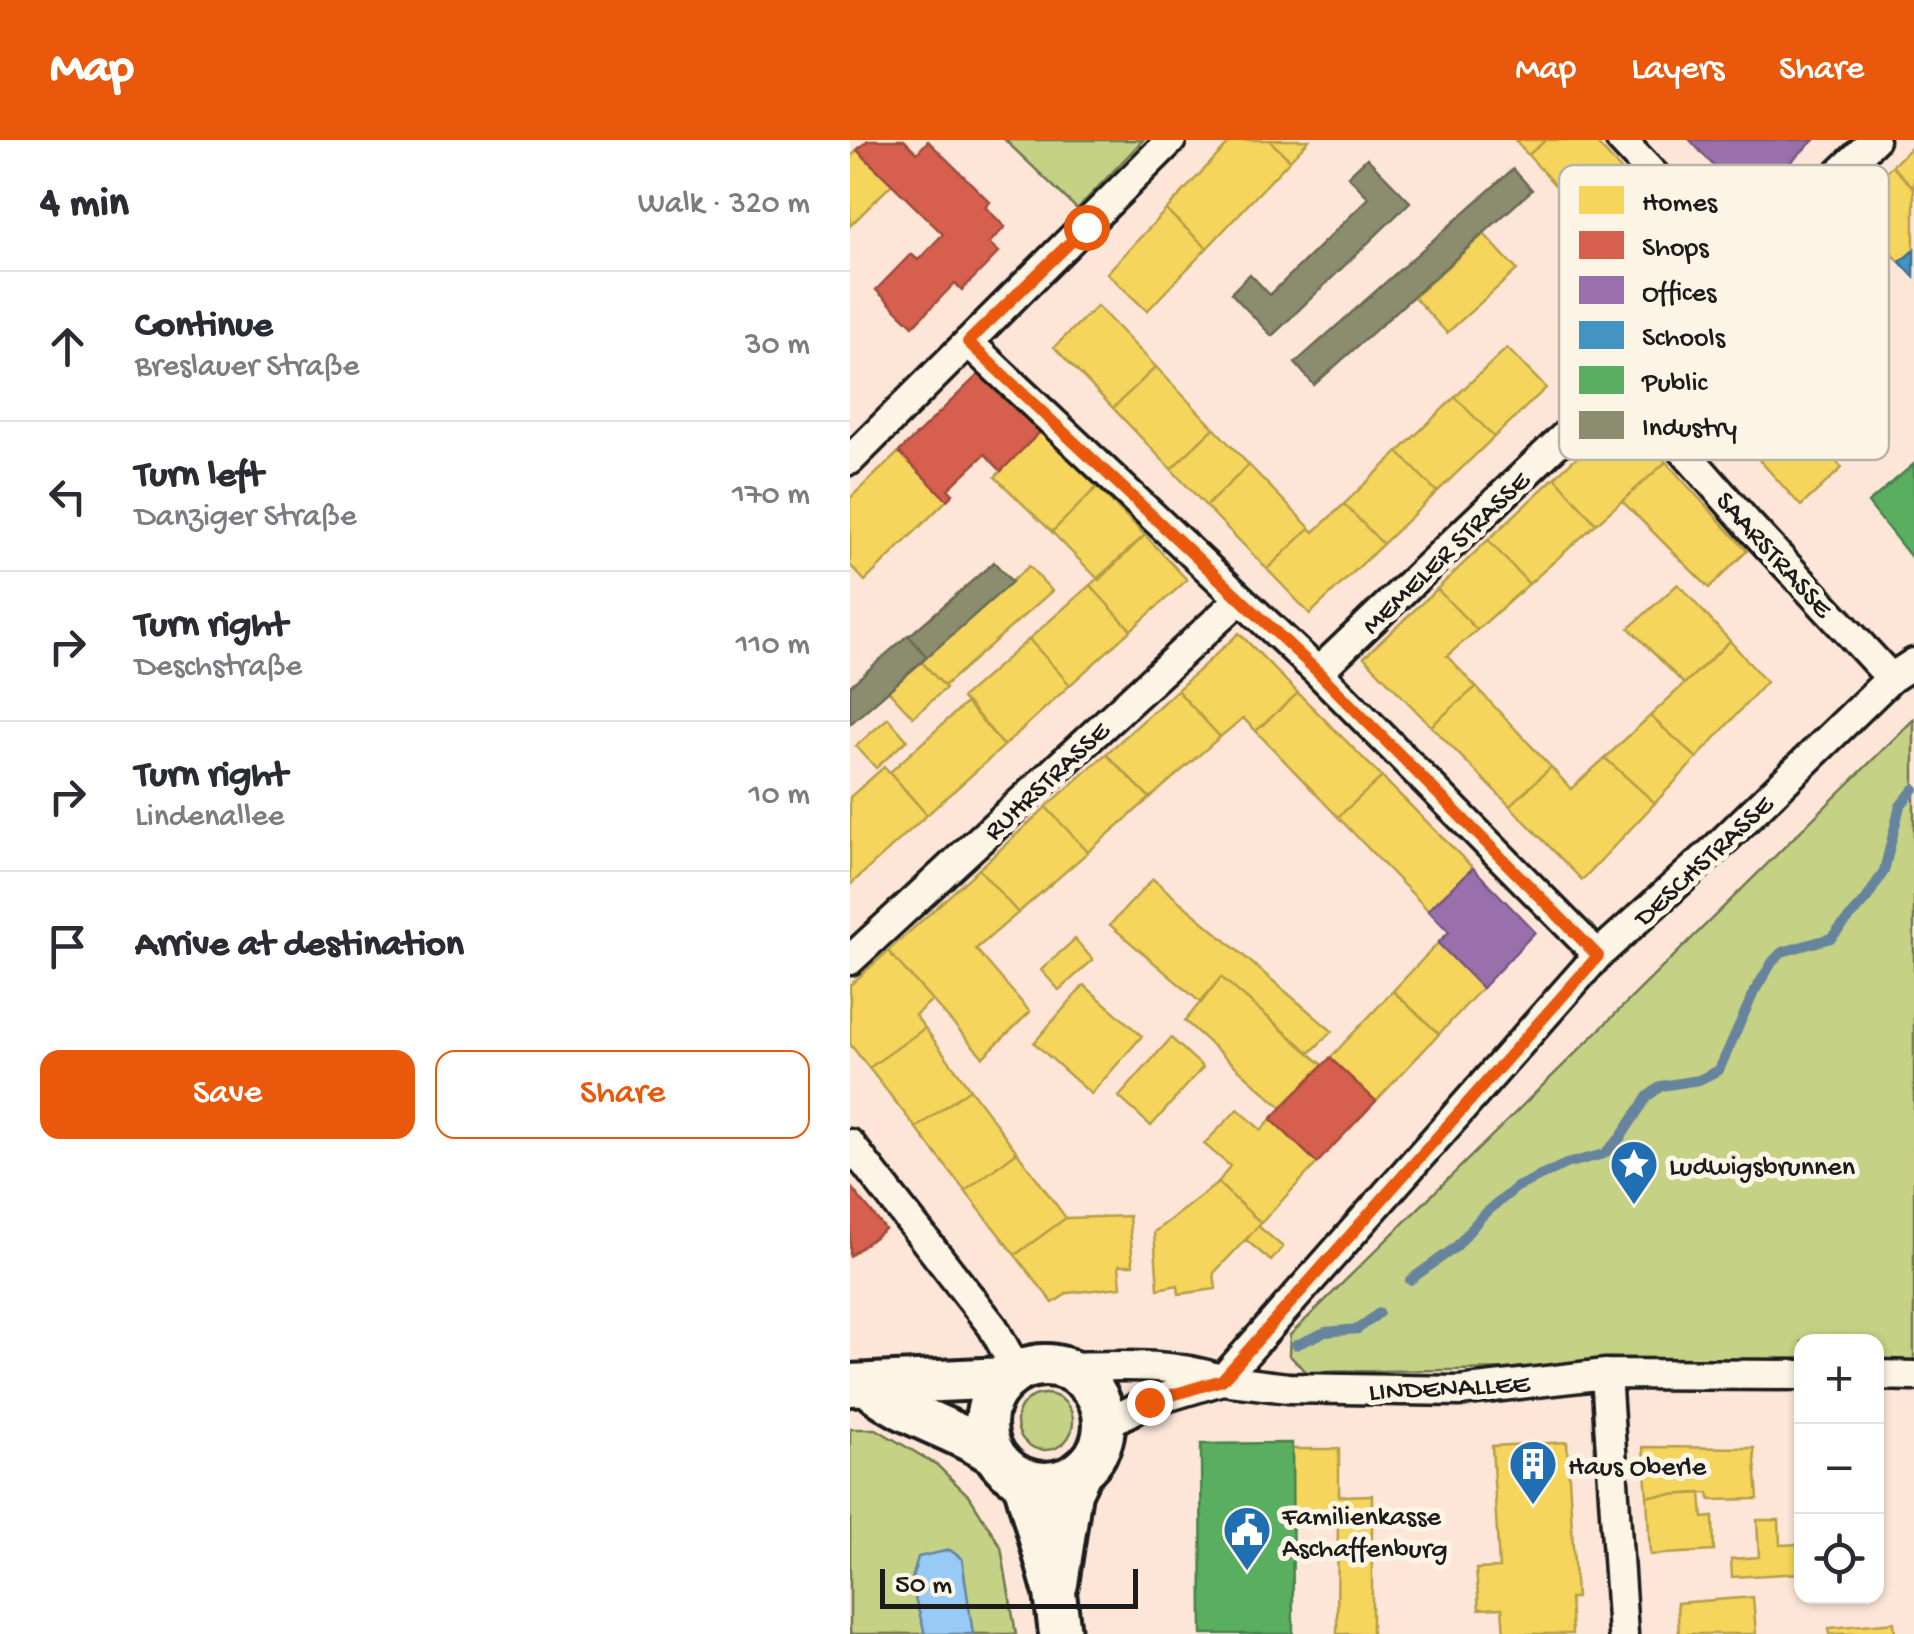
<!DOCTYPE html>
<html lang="en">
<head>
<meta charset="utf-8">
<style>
	body { margin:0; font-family:"Gochi Hand",sans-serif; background:#f7f7f7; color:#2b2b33 }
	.controls { position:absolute; right:30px; bottom:30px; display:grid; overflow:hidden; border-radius:20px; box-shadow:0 2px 8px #0004 }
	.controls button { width:90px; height:90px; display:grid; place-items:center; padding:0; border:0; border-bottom:2px solid #e1e1e2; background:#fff; color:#2b2b33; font:50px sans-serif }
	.scale { position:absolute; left:30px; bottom:25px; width:258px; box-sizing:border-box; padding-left:10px; border:5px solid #1c1c1c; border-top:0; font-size:28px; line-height:35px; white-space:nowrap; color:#1c1c1c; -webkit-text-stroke:8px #fcf5e5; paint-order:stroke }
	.stop { position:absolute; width:30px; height:30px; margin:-22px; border:8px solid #ea580c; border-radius:50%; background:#fff }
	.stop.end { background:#ea580c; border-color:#fff; box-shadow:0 2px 10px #0008 }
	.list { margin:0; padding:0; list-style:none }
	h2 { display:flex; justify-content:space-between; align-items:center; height:130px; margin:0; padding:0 40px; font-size:42px }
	h2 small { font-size:32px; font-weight:400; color:#7c7c81 }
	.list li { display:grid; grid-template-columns:65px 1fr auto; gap:30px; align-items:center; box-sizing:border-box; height:150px; padding:0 40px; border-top:2px solid #e1e1e2 }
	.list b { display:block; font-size:38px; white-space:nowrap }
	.list p { margin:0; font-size:32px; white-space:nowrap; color:#7c7c81 }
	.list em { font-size:32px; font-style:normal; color:#7c7c81 }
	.actions { display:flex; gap:20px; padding:30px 40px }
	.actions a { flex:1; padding:22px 0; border:2px solid #ea580c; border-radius:20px; text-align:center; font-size:35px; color:#ea580c }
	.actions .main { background:#ea580c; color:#fff }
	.icon { flex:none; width:55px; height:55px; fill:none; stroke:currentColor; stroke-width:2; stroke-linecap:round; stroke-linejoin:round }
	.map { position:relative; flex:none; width:1064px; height:1494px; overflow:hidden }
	header { display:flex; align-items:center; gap:60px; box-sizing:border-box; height:140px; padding:0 50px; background:#ea580c; color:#fff }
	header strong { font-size:48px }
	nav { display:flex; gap:55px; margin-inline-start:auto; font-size:35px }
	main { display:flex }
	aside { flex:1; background:#fff }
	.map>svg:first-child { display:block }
</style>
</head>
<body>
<header>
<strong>Map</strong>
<nav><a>Map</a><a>Layers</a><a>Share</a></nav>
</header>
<main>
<aside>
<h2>4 min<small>Walk · 320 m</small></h2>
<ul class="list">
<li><svg class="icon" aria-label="ahead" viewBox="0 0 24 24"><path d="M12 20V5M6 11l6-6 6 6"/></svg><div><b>Continue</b><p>Breslauer Straße</p></div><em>30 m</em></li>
<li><svg class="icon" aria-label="left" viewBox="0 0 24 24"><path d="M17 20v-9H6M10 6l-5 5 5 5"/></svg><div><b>Turn left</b><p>Danziger Straße</p></div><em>170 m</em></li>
<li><svg class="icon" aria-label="right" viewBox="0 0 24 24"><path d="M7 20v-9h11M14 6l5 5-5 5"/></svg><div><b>Turn right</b><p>Deschstraße</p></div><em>110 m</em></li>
<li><svg class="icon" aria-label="right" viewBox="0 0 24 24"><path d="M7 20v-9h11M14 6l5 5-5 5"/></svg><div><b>Turn right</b><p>Lindenallee</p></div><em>10 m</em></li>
<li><svg class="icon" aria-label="arrive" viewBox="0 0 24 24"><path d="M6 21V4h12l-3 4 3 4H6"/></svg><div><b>Arrive at destination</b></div></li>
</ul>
<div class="actions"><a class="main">Save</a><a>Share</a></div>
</aside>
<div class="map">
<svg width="1064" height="1494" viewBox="0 0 1064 1494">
	<rect width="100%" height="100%" fill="#fde6d8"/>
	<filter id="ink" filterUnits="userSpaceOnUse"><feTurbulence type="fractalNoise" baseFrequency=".01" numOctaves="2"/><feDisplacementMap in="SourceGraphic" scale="20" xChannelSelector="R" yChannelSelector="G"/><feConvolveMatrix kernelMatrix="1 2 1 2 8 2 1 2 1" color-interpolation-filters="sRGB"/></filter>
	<g filter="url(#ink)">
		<path fill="#c5d184" stroke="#707650" stroke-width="2.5" d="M155 0H293L227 69Z
			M1064 579V1224H1027L1026 1202H952L951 1225 456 1232 439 1215 440 1195Z
			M167 1282a28 28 0 1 1 56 0a28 28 0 1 1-56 0Z
			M0 1289H26L87 1325 120 1357 151 1407 166 1494H0Z"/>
		<path fill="#97caf4" stroke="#66849e" stroke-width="2.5" d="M100 1410 112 1419 123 1494H75L61 1443 68 1417Z"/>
		<path fill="#f6d55c" stroke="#b59e49" stroke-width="2.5" d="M382 0H419L440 20 357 108 316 70Z
			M419 0H459L440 20Z
			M665 0H696L678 15Z
			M696 0H744L781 41 737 81 678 15Z
			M1064 5V48L1042 26Z
			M7 10 42 44 0 86V18Z
			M1042 26 1064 48V110L1050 122 998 66Z
			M316 70 357 108 297 171 257 133Z
			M634 94 667 130 597 193 564 157Z
			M247 166 306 227 263 268 204 207Z
			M657 208 696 248 644 297 605 257Z
			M306 227 364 288 321 329 263 268Z
			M605 257 644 297 587 352 548 312Z
			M773 274 816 322 746 384 705 337Z
			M945 277 992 328 951 366 904 314Z
			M364 288 399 325 356 366 321 329Z
			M191 291 247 347 202 392 145 337Z
			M49 312 97 360 15 441 0 425V358Z
			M548 312 587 352 533 404 494 364Z
			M816 322 897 411 859 448 772 361Z
			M399 325 460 388 417 429 356 366Z
			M705 337 746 384 679 444 638 400Z
			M247 347 295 395 249 440 202 392Z
			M494 364 533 404 460 474 417 429 460 388 464 392Z
			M295 395 337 440 281 490 240 445Z
			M638 400 679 444 627 490 587 449Z
			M179 426 202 451 94 546 71 521Z
			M828 444 880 501 834 544 779 488Z
			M240 445 281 490 220 545 179 499Z
			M587 449 627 490 597 516 626 547 581 586 514 517Z
			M389 493 448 553 406 591 393 578 370 597 327 550Z
			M179 499 220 545 154 606 112 558Z
			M880 501 916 542 847 618 800 576Z
			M71 521 96 548 63 577 38 550Z
			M626 547 701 627 660 666 581 586Z
			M327 550 370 597 300 658 256 614Z
			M448 553 532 637 488 677 406 591Z
			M117 562 154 606 77 675 40 632Z
			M800 576 847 618 805 663 755 618Z
			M38 578 57 600 26 628 6 606Z
			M256 614 300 658 238 712 196 667Z
			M755 618 805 663 732 740 660 666 701 627 721 649Z
			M34 627 77 675 0 745V657Z
			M532 637 623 728 578 770 488 677Z
			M196 667 238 712 168 773 129 729Z
			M129 729 168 773 126 809 180 872 133 917 38 811Z
			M303 739 482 891 460 913 371 837 351 863 260 785Z
			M225 799 243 820 209 850 191 830Z
			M588 803 632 848 589 894 543 851Z
			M38 811 82 860 65 875 75 888 19 928 0 904V845Z
			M371 837 473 925 431 967 335 881Z
			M234 845 292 896 241 954 184 903Z
			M543 851 589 894 526 961 480 918Z
			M75 888 120 949 66 988 19 928Z
			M321 898 353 927 301 986 269 957Z
			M120 949 167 1012 115 1051 66 988Z
			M388 969 411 990 421 979 467 1023 411 1083 368 1043 380 1026 354 1004Z
			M167 1012 216 1078 165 1115 115 1051Z
			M368 1043 411 1083 364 1133 366 1149 329 1154 328 1145 308 1149 304 1092Z
			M279 1076 283 1125H269L271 1147 218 1153 203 1163 165 1115 216 1078Z
			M408 1086 433 1107 421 1121 396 1100Z
			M717 1302 726 1458H720L722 1494H654L652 1468 629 1469 626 1429 649 1428 642 1306Z
			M793 1307 904 1308 908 1359 860 1360 859 1353 797 1356Z
			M442 1309H489V1356L522 1355V1494H487L488 1369 442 1370Z
			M851 1353 853 1378 863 1377 864 1411 800 1415 797 1356Z
			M907 1380H929L930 1405 952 1404V1433L882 1437 881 1419 909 1417Z
			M903 1457 906 1494H829L827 1463Z
			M1044 1482 1045 1494H980L979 1488Z"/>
		<path fill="#d6604d" stroke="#9e4c3e" stroke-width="2.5" d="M18 0H54L67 13 78 1 140 62 135 67 155 87 139 103 149 112 112 150 105 143 63 186 26 150 61 114 68 120 93 94 7 10Z
			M132 231 191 291 151 331 135 314 98 349 103 354 97 360 49 312Z
			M480 918 526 961 467 1023 421 979Z
			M0 1046 35 1089 0 1116Z"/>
		<path fill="#9970ab" stroke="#745780" stroke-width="2.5" d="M840 0H964L897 62Z
			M623 728 685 792 632 848 588 803 599 792 578 770Z"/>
		<path fill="#4393c3" stroke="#376f91" stroke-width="2.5" d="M1064 110V137L1050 122Z"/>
		<path fill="#5aae61" stroke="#47824c" stroke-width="2.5" d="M1064 324V421L1018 363Z
			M442 1303 443 1494H352L351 1304Z"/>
		<path fill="#8c8c6e" stroke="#6a6a55" stroke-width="2.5" d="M517 18 560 62 422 196 381 153 400 134 420 155 519 58 498 36Z
			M663 29 682 50 464 245 445 223Z
			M144 422 162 442 77 517 59 496Z
			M58 495 77 517 0 584V546Z"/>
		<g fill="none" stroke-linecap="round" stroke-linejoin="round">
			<path stroke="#66849e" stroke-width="10" d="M560 1140 606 1107 632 1076 667 1047 716 1024 754 1014 771 997 797 957 811 946 849 940 869 930 904 852 923 821 932 812 981 798 1015 761 1034 731 1050 666 1064 649
				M446 1205 475 1192 508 1189 529 1173"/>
			<g stroke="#1c1c1c" stroke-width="35">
				<path id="minor" d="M771 0 890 126
					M118 202 468 532 748 815
					M772 241 899 385 1041 538
					M0 320 321 0
					M468 532 1024 0
					M0 820 390 459
					M0 1004 143 1187 167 1231
					M215 1227C268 1226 320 1222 370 1239
					M756 1234 773 1494
					M1026 1235 1064 1236
					M372 1240 748 815 862 712 1041 538 1064 523
					M255 1284 299 1262 372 1240 438 1248 609 1251 756 1234 952 1235"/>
			</g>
			<g stroke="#1c1c1c" stroke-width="48">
				<path id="secondary" d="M136 1284a59 59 0 1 1 118 0a59 59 0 1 1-118 0Z
					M0 1245 156 1238
					M19 1246C54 1277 103 1287 142 1313
					M170 1338 176 1349 205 1453 210 1494
					M207 1444 221 1352 231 1331"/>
			</g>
			<use href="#minor" stroke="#fcf5e5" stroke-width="28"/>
			<use href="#secondary" stroke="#fcf5e5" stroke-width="40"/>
		</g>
	</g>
	<g fill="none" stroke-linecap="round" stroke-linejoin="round" filter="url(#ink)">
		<path stroke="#ea580c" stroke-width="12" d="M236 87 118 202 468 532 748 816 372 1240 299 1262"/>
	</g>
	<defs>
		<g id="sight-pin" transform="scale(2.5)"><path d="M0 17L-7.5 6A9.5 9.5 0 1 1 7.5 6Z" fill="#1f6fb2" stroke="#fcf5e5"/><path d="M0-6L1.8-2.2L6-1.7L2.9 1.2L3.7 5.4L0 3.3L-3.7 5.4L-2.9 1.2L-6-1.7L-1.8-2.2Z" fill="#fff"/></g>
		<g id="building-pin" transform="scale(2.5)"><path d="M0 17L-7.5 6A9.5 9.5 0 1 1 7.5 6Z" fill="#1f6fb2" stroke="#fcf5e5"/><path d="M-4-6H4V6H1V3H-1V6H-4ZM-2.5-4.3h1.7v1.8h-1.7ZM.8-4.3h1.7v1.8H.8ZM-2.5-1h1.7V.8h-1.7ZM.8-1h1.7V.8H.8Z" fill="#fff"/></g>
		<g id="civic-pin" transform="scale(2.5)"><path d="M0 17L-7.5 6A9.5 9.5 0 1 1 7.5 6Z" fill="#1f6fb2" stroke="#fcf5e5"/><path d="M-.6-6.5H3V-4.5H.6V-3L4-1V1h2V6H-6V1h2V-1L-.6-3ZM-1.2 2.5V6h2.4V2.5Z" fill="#fff"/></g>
	</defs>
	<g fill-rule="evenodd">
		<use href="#sight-pin" x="784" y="1024"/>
		<use href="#building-pin" x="683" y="1324"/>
		<use href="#civic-pin" x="397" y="1390"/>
	</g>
	<g text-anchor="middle" stroke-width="10" stroke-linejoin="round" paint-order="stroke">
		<g font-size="28" fill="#1c1c1c" stroke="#fcf5e5">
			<text transform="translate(594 411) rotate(-44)" y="10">MEMELER STRASSE</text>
			<text transform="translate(926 413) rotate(48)" y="10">SAARSTRASSE</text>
			<text transform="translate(195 639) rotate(-43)" y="10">RUHRSTRASSE</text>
			<text transform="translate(852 719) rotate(-43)" y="10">DESCHSTRASSE</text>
			<text transform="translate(599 1245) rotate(-3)" y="10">LINDENALLEE</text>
		</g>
		<g font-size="28" fill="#1c1c1c" stroke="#fcf5e5" text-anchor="start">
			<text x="819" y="1034">Ludwigsbrunnen</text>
			<text x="718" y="1334">Haus Oberle</text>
			<text x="432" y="1384">Familienkasse<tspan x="432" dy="32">Aschaffenburg</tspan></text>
		</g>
	</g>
	<rect x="709" y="25" width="330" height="295" rx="15" fill="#fcf5e5" stroke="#b9b4a9" stroke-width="2.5"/>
	<rect x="729" y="46" width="45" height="28" fill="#f6d55c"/>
	<rect x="729" y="91" width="45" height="28" fill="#d6604d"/>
	<rect x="729" y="136" width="45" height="28" fill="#9970ab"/>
	<rect x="729" y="181" width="45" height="28" fill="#4393c3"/>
	<rect x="729" y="226" width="45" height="28" fill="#5aae61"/>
	<rect x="729" y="271" width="45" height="28" fill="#8c8c6e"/>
	<g font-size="28" fill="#1c1c1c">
		<text x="792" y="70">Homes</text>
		<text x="792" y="115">Shops</text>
		<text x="792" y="160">Offices</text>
		<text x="792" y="205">Schools</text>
		<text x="792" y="250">Public</text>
		<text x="792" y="295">Industry</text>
	</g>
</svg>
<div class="controls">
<button>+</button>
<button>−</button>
<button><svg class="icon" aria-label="locate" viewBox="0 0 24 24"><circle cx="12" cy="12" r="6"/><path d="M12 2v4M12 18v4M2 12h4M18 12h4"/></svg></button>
</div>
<div class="scale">50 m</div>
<div class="stop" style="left:236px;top:87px"></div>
<div class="stop end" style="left:299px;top:1262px"></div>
</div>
</main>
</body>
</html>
